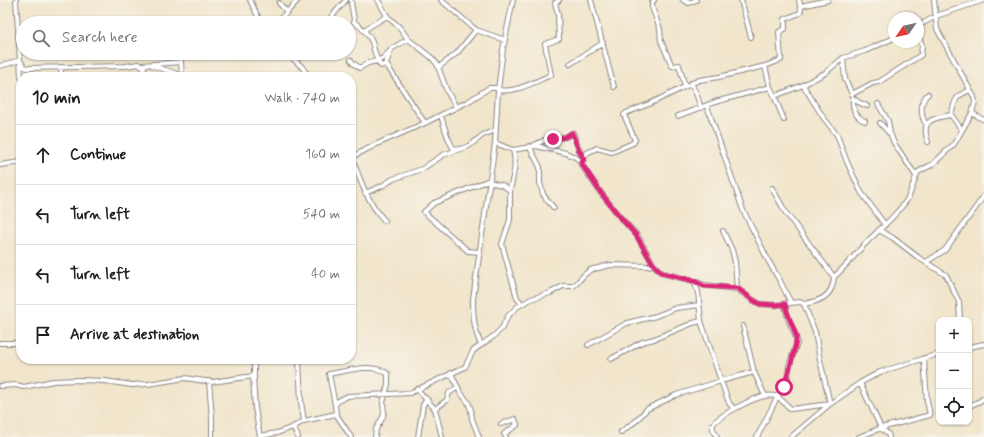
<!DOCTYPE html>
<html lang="en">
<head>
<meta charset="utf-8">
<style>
	body { margin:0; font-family:Mynerve,sans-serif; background:#f6f6f6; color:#202124 }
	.controls { position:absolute; right:12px; bottom:12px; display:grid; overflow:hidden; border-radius:8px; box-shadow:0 1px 3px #0004 }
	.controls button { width:36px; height:36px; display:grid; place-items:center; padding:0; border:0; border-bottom:1px solid #e0e0e0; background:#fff; color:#202124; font:20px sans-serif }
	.compass { position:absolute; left:888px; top:12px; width:36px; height:36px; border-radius:50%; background:#fff; box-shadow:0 1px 3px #0004; rotate:236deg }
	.stop { position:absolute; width:12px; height:12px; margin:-9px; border:3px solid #db2777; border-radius:50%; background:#fff }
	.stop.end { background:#db2777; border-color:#fff; box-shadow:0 1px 4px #0008 }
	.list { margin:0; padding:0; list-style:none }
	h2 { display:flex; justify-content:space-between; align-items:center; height:52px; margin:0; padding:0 16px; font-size:17px }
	h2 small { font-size:13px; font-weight:400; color:#757577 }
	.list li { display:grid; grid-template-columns:26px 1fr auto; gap:12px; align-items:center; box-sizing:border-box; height:60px; padding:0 16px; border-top:1px solid #e0e0e0 }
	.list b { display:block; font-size:15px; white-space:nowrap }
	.list em { font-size:13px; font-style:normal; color:#757577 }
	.icon { flex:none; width:22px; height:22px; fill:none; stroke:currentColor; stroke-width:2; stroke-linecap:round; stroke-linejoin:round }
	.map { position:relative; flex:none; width:984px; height:437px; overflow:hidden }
	.search { position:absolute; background:#fff; box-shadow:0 1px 3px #0004; left:16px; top:16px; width:340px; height:44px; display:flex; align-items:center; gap:10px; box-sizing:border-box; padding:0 14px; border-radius:22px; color:#757577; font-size:15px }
	.panel { position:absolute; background:#fff; box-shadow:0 1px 3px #0004; left:16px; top:72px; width:340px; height:292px; border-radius:16px }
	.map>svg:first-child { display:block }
</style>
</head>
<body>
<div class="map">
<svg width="984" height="437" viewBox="0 0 984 437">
	<rect width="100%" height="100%" fill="#f7f3e8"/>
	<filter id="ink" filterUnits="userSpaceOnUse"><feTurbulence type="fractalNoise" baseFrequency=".025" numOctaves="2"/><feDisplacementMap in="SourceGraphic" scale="8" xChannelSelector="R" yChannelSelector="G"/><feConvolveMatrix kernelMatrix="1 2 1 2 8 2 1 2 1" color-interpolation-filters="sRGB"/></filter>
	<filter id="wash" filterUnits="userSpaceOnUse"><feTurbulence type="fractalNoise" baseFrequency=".012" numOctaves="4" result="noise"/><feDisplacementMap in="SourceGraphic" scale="16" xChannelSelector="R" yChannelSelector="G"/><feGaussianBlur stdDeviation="0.9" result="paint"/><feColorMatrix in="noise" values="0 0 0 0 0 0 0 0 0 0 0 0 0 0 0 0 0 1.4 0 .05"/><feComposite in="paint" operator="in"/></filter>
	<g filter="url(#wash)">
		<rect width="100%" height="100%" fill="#f1e5cb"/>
	</g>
	<g filter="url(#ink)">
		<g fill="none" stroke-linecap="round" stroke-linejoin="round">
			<g stroke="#8a8483" stroke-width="6">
				<path id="street" d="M16 0 20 60 24 67 27 68 126 66 138 64 144 68 143 77
					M250 0 261 23
					M351 0C351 8 354 14 354 22 361 27 368 33 372 42 375 51 375 59 381 66L386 64
					M378 0 387 16 400 28 408 39 432 58 437 64 447 91 456 107
					M441 0 476 30 505 40
					M591 0 614 87
					M654 0 652 3V7L660 29 661 41 672 66 679 65 685 86
					M683 0 689 3 696 0
					M741 0 751 37
					M279 3 287 12 298 0
					M801 6 828 0
					M276 23 287 12
					M326 23 346 0
					M918 26 936 16 984 0
					M364 30 387 16
					M408 39 391 49 386 64 425 123
					M287 53 302 67 309 77
					M293 58 297 53
					M843 58 845 79 852 94 873 83 879 82 921 55 922 45 918 35
					M351 60 353 63 360 68 368 63 377 61 383 58 389 52
					M181 62 182 77
					M570 64 603 43
					M142 65 181 62V53
					M0 66 20 60 21 77
					M153 66 175 73 178 77
					M765 66 781 60 779 32 785 29V19L800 13 801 10 799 0
					M61 67V77
					M439 67 457 53 476 30
					M691 83 696 93 701 108
					M803 85 823 117 837 135 847 162 861 192 885 225
					M498 90C516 93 534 82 551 75L545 44 559 39 558 14 555 3 559 0
					M775 96 803 85 825 73 843 58 865 51 894 38
					M853 98C852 109 855 117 865 121
					M853 98 858 102 867 106
					M878 104 888 121 890 133 894 143 916 176
					M707 106 743 210 769 262 780 281 791 303 785 304V306L789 321 796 337 797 343 789 366 788 376 757 437
					M972 113 984 120
					M441 115C444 127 447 138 453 148L460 149
					M951 115C956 99 954 97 970 90
					M678 116 715 102 770 87
					M880 123 889 133
					M926 124C920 116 920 101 928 94
					M928 142C920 120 933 118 951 115L962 130
					M495 143 513 150 536 146 566 153 577 158 601 193 620 217 637 235 653 264
					M534 145 547 139 565 137 573 133 579 150 584 159
					M529 146 540 167V183L543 194 547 200 554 208
					M351 154C359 178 367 202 385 221
					M352 157 377 144 425 123 469 101 489 88H498
					M581 163 587 153 597 148 612 152 633 143 635 140 624 115 626 113 649 104 699 80 719 77 765 66 770 87 773 93 784 120
					M0 165 21 162
					M489 182 502 185 510 190V220L502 244 517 298 522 304
					M772 188 786 213 834 277
					M510 190C513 177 517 162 513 150
					M365 193 382 186 393 179 422 169 443 155 469 146 483 135 496 130
					M879 230 893 238 919 258 946 275 959 302 960 320
					M723 231 732 250 735 262 737 289
					M480 252 468 251 424 212 434 203 489 180
					M926 262 945 250 984 196
					M694 281 698 292 701 321 721 381 729 403 734 409
					M791 303 800 302 804 304C821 301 833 296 834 277 845 267 854 256 864 245 878 230 897 216 908 198 912 190 914 180 918 172L933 164 954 144 972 113 975 102 974 97 937 29 934 0
					M743 326 754 372 765 396
					M0 343H21
					M481 345C474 330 473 316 473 299L495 143 498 90 503 49 513 0
					M588 345 627 323 656 316 676 308 700 305
					M969 347 984 344
					M254 359V379
					M299 359 301 402 304 421
					M611 359 642 342 654 339 693 323 701 321
					M451 373 460 392 468 402 471 410 472 419 479 437
					M209 381 212 418V437
					M860 383 881 428 888 434 889 437
					M0 386 16 385 24 387 53 381 78 380 105 381 132 385 148 384 185 378 212 382 253 376 255 409
					M417 389 435 409 442 437
					M335 405 329 374C348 371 372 362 388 374V384L383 403 384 412 383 417 376 429 375 437
					M969 406 980 401 984 398
					M255 408 260 437
					M435 409 447 400 449 393 458 387
					M501 424 515 419 517 425 504 434 506 437
					M293 427 304 421 336 414
					M621 432 636 421 647 409 676 395 721 381 754 372
					M260 436 277 433 293 427 298 437
					M351 437 336 414 335 405 338 401 348 396 410 393 465 367 473 351 481 345 494 336 502 328 508 316 517 307 531 299 550 293 563 286H573L576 284 584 275 590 270 610 265 649 266 653 264 662 273 694 281 704 285 737 289 753 300 760 304 776 305 785 304
					M418 437 423 405 427 399
					M717 437 713 429V424C720 415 753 398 765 396 769 395 773 396 777 396L791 409 830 404 820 360 815 332 804 304
					M791 437 830 404 860 383 880 372 939 354
					M859 437 881 428 930 415 927 401 924 358"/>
			</g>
			<use href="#street" stroke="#fff" stroke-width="4"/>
		</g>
	</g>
	<g fill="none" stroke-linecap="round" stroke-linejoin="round" filter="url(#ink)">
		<path stroke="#db2777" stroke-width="5" d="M553 139 565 137 572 133 579 150 584 159 581 163 601 193 620 217 636 235 653 264 662 273 694 281 704 286 737 288 753 300 760 304 776 305 785 304C787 316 793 325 796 336 798 342 786 380 784 387"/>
	</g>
</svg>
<div class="controls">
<button>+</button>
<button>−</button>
<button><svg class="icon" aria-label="locate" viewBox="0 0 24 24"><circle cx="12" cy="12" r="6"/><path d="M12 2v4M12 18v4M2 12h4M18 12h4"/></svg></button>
</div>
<svg class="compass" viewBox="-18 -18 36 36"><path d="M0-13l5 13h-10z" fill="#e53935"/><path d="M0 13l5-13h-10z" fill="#757577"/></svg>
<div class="stop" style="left:784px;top:387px"></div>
<div class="stop end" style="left:553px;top:139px"></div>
<div class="search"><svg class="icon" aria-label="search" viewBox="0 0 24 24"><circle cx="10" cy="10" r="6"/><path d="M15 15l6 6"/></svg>Search here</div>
<section class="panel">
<h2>10 min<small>Walk · 740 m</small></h2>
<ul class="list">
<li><svg class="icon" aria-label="ahead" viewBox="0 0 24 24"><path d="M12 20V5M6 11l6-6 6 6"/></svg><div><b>Continue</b></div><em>160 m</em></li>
<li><svg class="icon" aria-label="left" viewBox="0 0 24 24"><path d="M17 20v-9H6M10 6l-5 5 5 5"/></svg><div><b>Turn left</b></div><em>540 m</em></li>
<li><svg class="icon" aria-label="left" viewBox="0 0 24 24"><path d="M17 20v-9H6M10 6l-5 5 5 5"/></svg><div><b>Turn left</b></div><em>40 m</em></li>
<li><svg class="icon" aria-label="arrive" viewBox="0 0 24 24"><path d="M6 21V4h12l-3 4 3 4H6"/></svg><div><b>Arrive at destination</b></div></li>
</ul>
</section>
</div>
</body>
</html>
